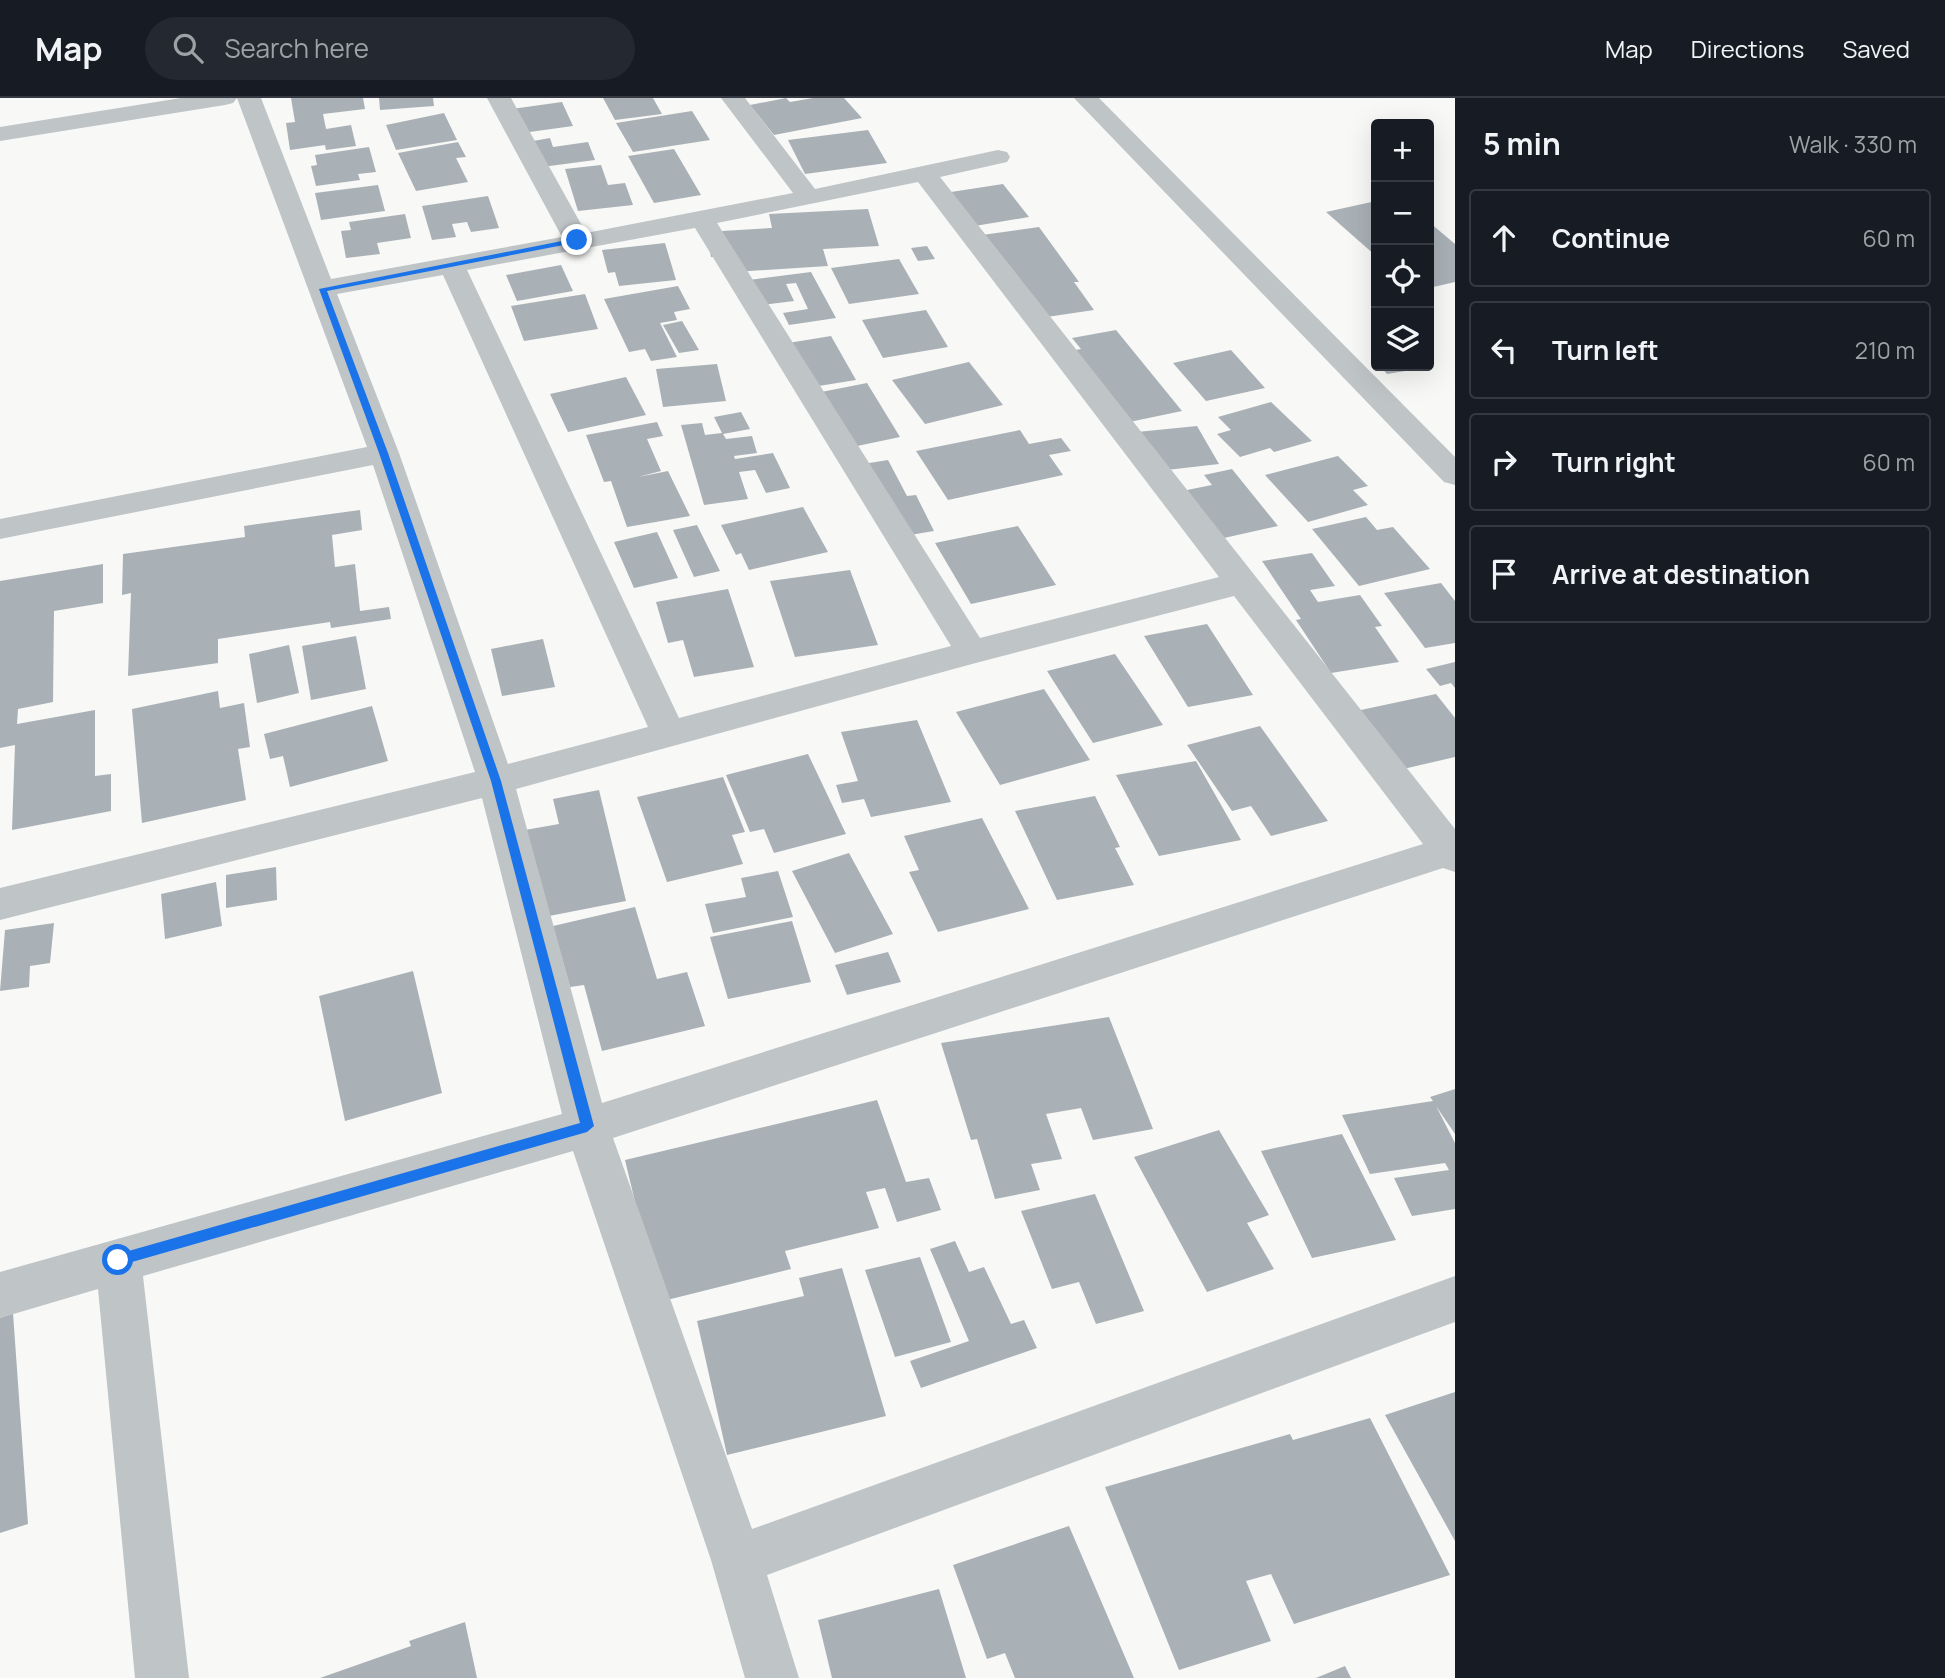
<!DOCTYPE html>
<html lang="en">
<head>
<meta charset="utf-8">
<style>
	body { margin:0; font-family:Manrope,sans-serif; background:#242831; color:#f1f3f6 }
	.controls { position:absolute; right:21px; top:21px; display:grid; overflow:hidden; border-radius:7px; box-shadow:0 7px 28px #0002 }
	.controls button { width:63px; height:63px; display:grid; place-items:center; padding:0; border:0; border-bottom:2px solid #363941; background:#171b24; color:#f1f3f6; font:35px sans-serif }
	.stop { position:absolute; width:21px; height:21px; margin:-16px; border:5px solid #1a73e8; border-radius:50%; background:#fff }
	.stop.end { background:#1a73e8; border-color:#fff; box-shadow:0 2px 7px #0008 }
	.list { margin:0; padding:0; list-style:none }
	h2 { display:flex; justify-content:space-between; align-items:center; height:91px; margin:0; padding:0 28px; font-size:30px }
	h2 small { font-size:23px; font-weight:400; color:#9ea1a6 }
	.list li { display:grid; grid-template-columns:46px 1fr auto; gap:21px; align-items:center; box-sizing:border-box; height:98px; margin:0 14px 14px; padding:0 14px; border:2px solid #363941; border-radius:7px }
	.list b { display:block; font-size:26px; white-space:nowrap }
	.list em { font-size:23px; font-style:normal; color:#9ea1a6 }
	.icon { flex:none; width:38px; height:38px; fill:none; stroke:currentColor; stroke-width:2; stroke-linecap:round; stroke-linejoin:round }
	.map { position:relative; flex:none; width:1455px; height:1580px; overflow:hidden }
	header { display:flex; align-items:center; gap:42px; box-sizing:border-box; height:98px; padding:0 35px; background:#171b24; border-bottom:2px solid #363941 }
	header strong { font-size:33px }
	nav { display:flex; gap:38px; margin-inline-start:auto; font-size:24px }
	.search { width:490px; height:63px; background:#242831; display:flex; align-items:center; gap:18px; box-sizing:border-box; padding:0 24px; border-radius:38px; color:#9ea1a6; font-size:26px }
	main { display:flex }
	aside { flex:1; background:#171b24 }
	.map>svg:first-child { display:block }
</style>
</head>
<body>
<header>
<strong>Map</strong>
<div class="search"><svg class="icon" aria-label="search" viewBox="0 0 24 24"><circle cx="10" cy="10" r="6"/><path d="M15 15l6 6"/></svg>Search here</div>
<nav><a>Map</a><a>Directions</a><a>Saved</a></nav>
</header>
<main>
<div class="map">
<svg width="1455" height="1580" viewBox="0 0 1455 1580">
	<rect width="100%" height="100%" fill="#f8f8f6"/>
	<path fill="#a9b1b6" d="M291 0H363L365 11 323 16 326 31 351 27 356 48 326 52 325 47 290 52 286 25 295 24Z
		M379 0H433L434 8 380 12Z
		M603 0H653L662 16 615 22Z
		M786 0 790 4 813 0H844L862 20 774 37 750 7Z
		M562 4 573 28 515 36 505 12Z
		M692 13 710 42 633 54 616 25Z
		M444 15 457 42 396 52 386 27Z
		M868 32 887 65 805 76 788 42Z
		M550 40 553 49 588 44 595 62 542 69 533 43Z
		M458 44 466 59 456 60 468 84 416 93 398 55Z
		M369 49 376 74 358 76 360 82 316 88 311 68 317 67 315 57Z
		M674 51 701 97 654 105 628 58Z
		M601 67 608 87 625 85 633 107 578 113 565 71Z
		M1003 86 1029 119 963 130 938 96Z
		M378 87 385 113 321 122 315 95Z
		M488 98 499 130 471 134 467 124 452 126 456 139 432 142 422 108Z
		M1376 103V158L1326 114Z
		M868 111 879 148 823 151 828 168 734 174 731 157 711 159 709 146 725 145 722 133 772 130 769 116Z
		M405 116 411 140 377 145 380 156 346 160 341 133 351 132 349 124Z
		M1429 124 1455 146V184L1429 190Z
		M1039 129 1079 184H1074L1094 212 1040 220 975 138Z
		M665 145 676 182 619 188 615 174 608 175 602 152Z
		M927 148 935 161 918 163 911 150Z
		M899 161 919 196 849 206 831 170Z
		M561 167 573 193 517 203 506 177Z
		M811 174 836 220 789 227 783 215 808 211 796 185 786 186 794 203 761 207 749 182Z
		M678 188 690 211 674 214 677 222 660 225 677 259 651 263 645 251 629 254 604 201Z
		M585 196 598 231 524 243 511 208Z
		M926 212 948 249 883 260 862 222Z
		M682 223 699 252 679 255 663 227Z
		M1116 232 1182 313 1115 327 1060 255 1081 251 1072 240Z
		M831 238 856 282 800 291 776 247Z
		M1231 252 1265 290 1206 303 1173 265Z
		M969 264 1003 307 925 326 892 282Z
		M717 266 726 303 663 309 656 271Z
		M1380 268H1399L1405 273 1387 276Z
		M626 279 646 317 568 334 550 296Z
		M867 285 900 339 843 351 811 296Z
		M1271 304 1312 343 1274 354 1270 350 1240 359 1217 336 1231 332 1218 319Z
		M741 314 750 331 723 336 726 341 752 338 757 355 734 358 735 361 773 355 790 390 766 395 755 372 739 374 748 401 704 407 681 327 702 325 705 337 722 335 714 319Z
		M657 324 663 338 647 341 661 373 638 379 668 373 690 418 627 429 611 383 604 384 586 337Z
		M1197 328 1219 366 1158 373 1137 334Z
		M1020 332 1029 346 1061 340 1071 353 1049 357 1063 377 948 402 916 353Z
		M1338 358 1368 388 1353 392 1368 407 1308 424 1265 377Z
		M888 362 907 398 916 397 934 433 886 441 851 368Z
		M1232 371 1278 428 1224 440 1187 392 1212 387 1204 377Z
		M803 409 828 454 749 472 741 455 736 457 721 427Z
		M360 412 362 432 332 437 335 469 355 466 360 513 389 509 391 521 331 530 330 524 218 541V565L128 578 131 495 122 497 123 456 245 439 244 428Z
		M1366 419 1377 432 1393 429 1430 471 1359 488 1312 431Z
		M697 427 720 473 694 479 673 432Z
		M1018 428 1056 487 971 506 935 445Z
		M657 434 678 480 634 490 614 444Z
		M1312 455 1335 488 1310 492 1318 504 1360 497 1382 528 1375 529 1399 564 1331 575 1296 522 1301 521 1262 463Z
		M103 466V505L54 513 53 604 18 611 17 626 95 612V678L111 676V713L12 732 15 647 0 650V483Z
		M850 472 878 547 795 559 770 483Z
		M1441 485 1455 503V545L1425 550 1384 495Z
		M728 491 754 569 694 579 683 542 668 545 656 504Z
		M1207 526 1253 597 1188 609 1144 538Z
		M356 538 366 591 311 602 302 548Z
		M543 541 555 589 502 598 491 551Z
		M289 547 299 595 257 605 249 556Z
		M1115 556 1163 627 1093 645 1047 573Z
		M1455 564V590L1451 585 1440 588 1426 571Z
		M1044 591 1090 662 1000 687 956 614Z
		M218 593 220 610 244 605 250 649 238 651 246 702 142 725 132 611Z
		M1436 596 1455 620V659L1399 672 1356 613Z
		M372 608 388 663 290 689 283 658 270 661 264 636Z
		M917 622 951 704 871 719 864 701 842 705 836 687 858 683 841 634Z
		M1260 628 1328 723 1271 738 1251 708 1232 713 1187 647Z
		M808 656 846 736 774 755 764 731 750 734 726 677Z
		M1196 663 1241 742 1159 758 1116 677Z
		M723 679 745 734 732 737 743 766 667 784 637 699Z
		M599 692 626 803 544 819 525 732 559 726 553 701Z
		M1095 698 1120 749 1115 750 1134 787 1057 802 1015 713Z
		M982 720 1029 811 938 834 909 774 919 772 904 738Z
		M849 755 893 836 835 855 792 773Z
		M276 769 277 802 226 810V777Z
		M778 773 793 819 713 835 705 806 746 799 741 780Z
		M216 784 222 828 165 841 161 796Z
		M635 809 657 881 687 874 705 928 602 953 584 887 570 889 553 828Z
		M792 823 811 884 728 901 710 839Z
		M54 825 50 865 30 868 29 889 0 893 5 832Z
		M888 854 901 884 847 897 835 867Z
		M413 873 442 995 345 1023 319 898Z
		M1109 919 1153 1031 1093 1042 1081 1010 1046 1016 1062 1061 1031 1066 1040 1092 995 1101 977 1041 971 1042 941 945Z
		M1455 991V1036L1436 1008 1455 1045V1111L1412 1118 1394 1080 1449 1072 1445 1065 1370 1076 1342 1017 1433 1003 1430 999Z
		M877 1002 906 1084 929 1080 941 1112 897 1124 885 1090 866 1094 879 1130 785 1153 791 1171 659 1204 625 1062Z
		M1219 1032 1269 1117 1247 1125 1274 1171 1207 1194 1134 1059Z
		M1342 1036 1396 1142 1312 1160 1261 1053Z
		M1095 1096 1144 1213 1096 1226 1079 1184 1052 1191 1021 1113Z
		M955 1143 969 1174 984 1169 1011 1226 1024 1222 1037 1250 921 1290 910 1263 969 1243 930 1151Z
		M920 1159 951 1244 895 1259 865 1172Z
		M842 1170 886 1318 727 1357 697 1223 804 1198 799 1180Z
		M13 1215 28 1426 0 1435V1220Z
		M1455 1294V1443L1385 1317Z
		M1370 1320 1450 1477 1294 1526 1271 1476 1246 1483 1271 1543 1179 1572 1105 1389 1290 1336 1293 1342Z
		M1069 1428 1134 1580H1015L1005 1555 987 1561 953 1467Z
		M939 1491 966 1580H832L818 1522Z
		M465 1524 477 1580H320L411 1548 409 1543Z
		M1345 1568 1351 1580H1316Z"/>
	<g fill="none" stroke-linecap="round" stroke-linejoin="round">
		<path fill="#bfc4c7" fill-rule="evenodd" d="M181 0H237L233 5 225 7 0 43V29Z
			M237 0H261L331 181 562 139 487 0H511L586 135 793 95 721 0H745L815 91 998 52 1007 54 1010 59 1007 64 940 79 1455 731V774L1443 770 613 1040 752 1431 1455 1178V1224L767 1477 799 1580H745L711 1462 573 1053 143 1178 189 1580H135L98 1191 0 1220V1174L562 1016 482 700 0 822V790L475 674 373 367 0 441V421L367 349ZM918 84 1219 479 980 540 717 125ZM695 130 951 548 679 620 467 172ZM443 177 648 629 508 666 399 355 337 196ZM1234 498 1423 746 602 1005 516 691 972 566Z
			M1074 0H1099L1455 359V387L1444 384Z"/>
	</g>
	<path fill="#1a73e8" d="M577 140 579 144 327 193 388 355 501 683 594 1028 587 1034 118 1168 113 1167V1157L118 1156 580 1025 491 683 379 355 319 191Z"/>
</svg>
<div class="controls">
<button>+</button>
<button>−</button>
<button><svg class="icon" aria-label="locate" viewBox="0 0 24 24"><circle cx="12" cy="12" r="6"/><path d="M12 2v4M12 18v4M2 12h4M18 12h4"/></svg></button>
<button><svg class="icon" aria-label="layers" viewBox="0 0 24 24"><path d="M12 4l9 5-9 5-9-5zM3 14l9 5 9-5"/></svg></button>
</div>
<div class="stop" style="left:118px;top:1162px"></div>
<div class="stop end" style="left:577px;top:142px"></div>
</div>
<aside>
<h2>5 min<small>Walk · 330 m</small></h2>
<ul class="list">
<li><svg class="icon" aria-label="ahead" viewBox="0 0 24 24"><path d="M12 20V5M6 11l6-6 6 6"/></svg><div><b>Continue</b></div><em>60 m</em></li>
<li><svg class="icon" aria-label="left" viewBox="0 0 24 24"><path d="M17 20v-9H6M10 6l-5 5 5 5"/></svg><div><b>Turn left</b></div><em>210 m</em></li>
<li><svg class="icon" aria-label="right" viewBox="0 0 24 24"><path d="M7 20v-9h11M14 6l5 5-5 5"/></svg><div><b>Turn right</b></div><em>60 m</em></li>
<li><svg class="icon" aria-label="arrive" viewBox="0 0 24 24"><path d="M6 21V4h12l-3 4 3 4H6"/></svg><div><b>Arrive at destination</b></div></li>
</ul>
</aside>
</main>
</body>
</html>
